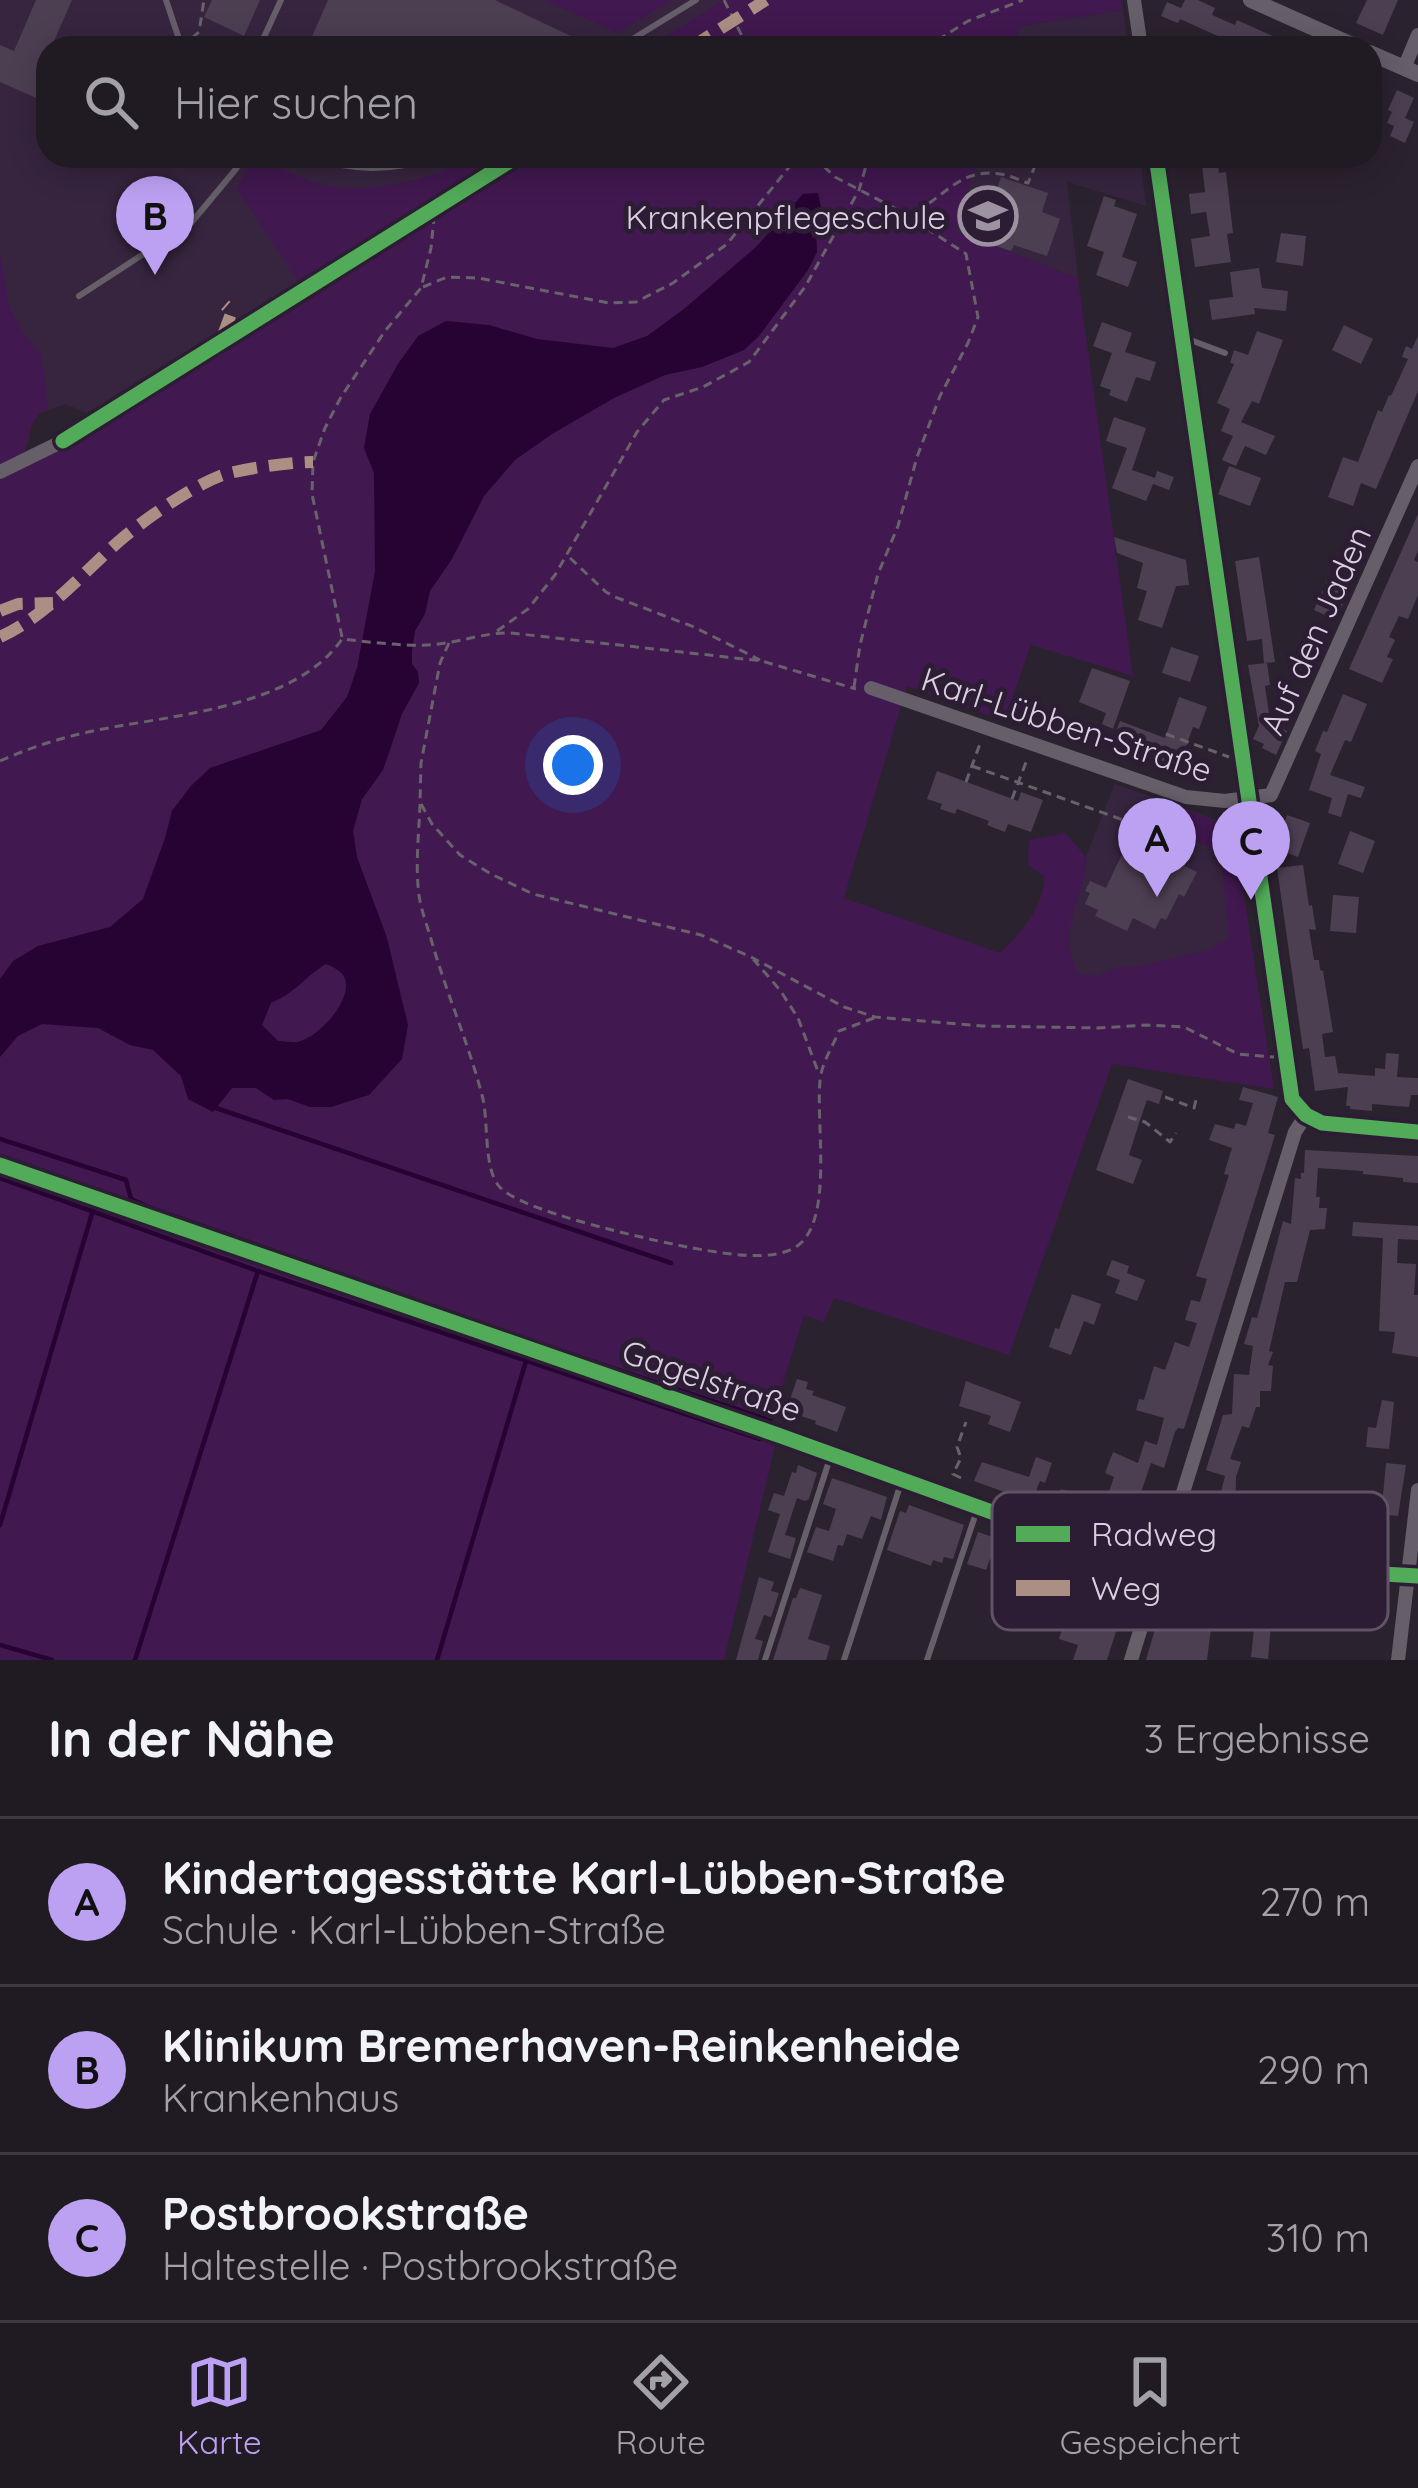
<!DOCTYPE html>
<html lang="de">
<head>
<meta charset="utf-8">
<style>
  body { margin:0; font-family:Quicksand,sans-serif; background:#2d2730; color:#f1f3f6 }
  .you { position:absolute; left:573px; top:765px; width:42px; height:42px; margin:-30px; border:9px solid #fff; border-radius:50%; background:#1a73e8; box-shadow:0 0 0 18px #1a73e833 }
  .badge { display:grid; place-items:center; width:78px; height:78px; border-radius:50%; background:#bca0f2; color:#111; font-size:39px; font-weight:700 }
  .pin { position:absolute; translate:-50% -99px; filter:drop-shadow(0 3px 6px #0008) }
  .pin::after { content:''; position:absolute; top:63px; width:42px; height:36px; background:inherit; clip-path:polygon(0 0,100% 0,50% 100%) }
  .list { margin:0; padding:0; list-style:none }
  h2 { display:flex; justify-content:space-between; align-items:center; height:156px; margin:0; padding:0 48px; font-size:51px }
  h2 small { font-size:39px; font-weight:400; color:#a2a1a6 }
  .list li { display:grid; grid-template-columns:78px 1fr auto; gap:36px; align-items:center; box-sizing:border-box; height:168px; padding:0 48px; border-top:3px solid #3d3841 }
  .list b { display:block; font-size:45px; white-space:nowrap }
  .list p { margin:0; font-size:39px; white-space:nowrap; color:#a2a1a6 }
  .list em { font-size:39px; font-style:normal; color:#a2a1a6 }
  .icon { flex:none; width:66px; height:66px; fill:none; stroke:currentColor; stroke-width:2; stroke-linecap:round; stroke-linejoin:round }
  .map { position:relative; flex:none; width:1418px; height:1660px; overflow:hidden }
  .search { position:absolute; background:#201a23; box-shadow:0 6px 30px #0003; left:36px; right:36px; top:36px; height:132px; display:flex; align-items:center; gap:30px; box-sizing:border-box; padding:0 42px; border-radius:36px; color:#a2a1a6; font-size:45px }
  .sheet { height:660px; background:#201a23 }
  nav { display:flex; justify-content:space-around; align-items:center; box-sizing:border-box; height:168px; border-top:3px solid #3d3841; background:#201a23; font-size:33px; color:#a2a1a6 }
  nav a { display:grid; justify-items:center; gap:6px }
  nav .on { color:#bca0f2 }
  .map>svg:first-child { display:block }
  .built { fill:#37253f }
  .green { fill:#411850 }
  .water { fill:#260332; fill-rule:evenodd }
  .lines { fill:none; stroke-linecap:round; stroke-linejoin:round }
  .stream { stroke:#260332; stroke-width:4.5 }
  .building { fill:#4d3f52 }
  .path { stroke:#68626b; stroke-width:3; stroke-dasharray:9 6; stroke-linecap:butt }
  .service { stroke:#665f6a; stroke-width:6 }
  .minor { stroke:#665f6a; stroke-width:14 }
  .tertiary { stroke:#665f6a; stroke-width:16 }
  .quiet { stroke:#ac8f84; stroke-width:12; stroke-dasharray:24 12; stroke-linecap:butt }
  .cycleway-casing { stroke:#2d1d34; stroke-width:22 }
  .cycleway { stroke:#51ab58; stroke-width:15 }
  .labels { text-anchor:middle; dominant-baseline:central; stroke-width:10; stroke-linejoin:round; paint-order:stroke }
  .poi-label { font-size:33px; fill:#dacfde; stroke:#2d1d34; text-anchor:end }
  .street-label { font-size:33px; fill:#dacfde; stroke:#2d1d34 }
  .key { fill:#2d1d34; stroke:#615267; stroke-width:3 }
  .key-label { font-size:33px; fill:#dacfde }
</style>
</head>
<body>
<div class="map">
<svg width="1418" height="1660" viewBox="0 0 1418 1660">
  <rect width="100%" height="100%" fill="#2b222f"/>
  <path class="built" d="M0,0h750l-77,48h-625v108h453l-412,258 -23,-10 -29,10 -7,14 -2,17 -28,-51z
    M1123,10l5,38h-115l7,-22z
    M978,156h162l6,50 -79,-24 11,96 -124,-47z
    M1115,784l119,42 21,144 -147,21 -66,-24z"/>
  <path class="green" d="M544,0h128l-54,33z
    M724,0h397l2,10 -103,16 -7,22h-366z
    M253,156c23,10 47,23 72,29 40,11 114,-7 149,-29h504l-23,75 123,47 55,398 -102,-31 -27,76 -97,-35 -63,212 156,55c21,-20 45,-47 44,-77l-16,-11 1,-25 37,-7 21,26c-3,28 -19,58 -18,87 1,9 6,20 9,28l21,2 14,-8 26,-2 66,-15 24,-12 -8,-86 -30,-14 -29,-4 6,-31 65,22 41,263 -162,-25 -103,291 -175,-57 -10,24 -20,-7 -32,105 -772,-262v-678l66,-33 244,-147 -73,-111z
    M0,255l9,50 13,26 19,23 7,54c-21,11 -19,33 -26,54l-22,9z
    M0,1171l776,271 -52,218h-724z"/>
  <path class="water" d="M818,193l4,19 -6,17 1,23 -9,18 -49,66 -15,14 -42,17 -37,8 -51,23 -62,36 -37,26 -31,36 -32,63 -22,32 -5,23 -10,17 -3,20v13l6,8 1,11 -17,31 -19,56 -21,29 -9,32 4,26 30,81 21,87 -6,34 -33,36 -38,12h-21l-22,-8 -14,1 -18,-12h-24l-19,24 -25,-13 -7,-23 -28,-26 -23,-5 -32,-17 -56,-4 -24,12 -18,21v-78l13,-18 25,-15 72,-19 33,-28 22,-61 7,-27 18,-24 20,-19 111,-38 26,-33 10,-29 18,-97 -1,-98 -10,-25 6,-34 28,-50 20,-28 28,-15 43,4 48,14 76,9 34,-12 37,-27 72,-62 47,-53zM326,964c9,4 19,8 20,19 2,22 -28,54 -48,59 -6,1 -13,-1 -20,-1l-16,-16 9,-22c27,-12 32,-25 55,-39z"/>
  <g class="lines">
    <path class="stream" d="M216,1108l455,155
      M0,1139l126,41 5,19 17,8 392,137 230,76
      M0,1178l258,93 502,168
      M0,1525l93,-315
      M0,1645l52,15
      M135,1660l123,-389
      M437,1660l89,-299"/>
  </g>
  <path class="building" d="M36,0h36l-21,48h-3v55l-48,-21v-37l14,6z
    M212,0h48l-16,36 -40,-19z
    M328,0h167l101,48h-289z
    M1185,0h13l17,8 -3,7 23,10 2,-5 62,28h-55l-27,-10 1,-2 -38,-17 -2,4 -17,-7 6,-14 14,6z
    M1367,0h31l-15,35 -27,-12z
    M1397,90l17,8 -9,20 9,4 -9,21 -15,-7 4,-10 -7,-3 5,-11 -4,-2z
    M1201,156h16l2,17 7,-1 7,61 -6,1 4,28 -36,5 -4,-28 19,-3 -4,-24 -15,2 -2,-20 16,-2z
    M1001,177l47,16 -6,19 18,7 -13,37 -33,-11 -3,6 -18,-6 2,-7 -32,-11 11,-30 18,6z
    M1104,196l12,4 -2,6 23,8 -15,43 15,5 -9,25 -32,-12 8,-23 -17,-6z
    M1281,233l25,3 -3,30 -27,-4z
    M1259,268l3,20 26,3 -2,20 -32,-3 1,6 -43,6 -3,-20 24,-3 -3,-25z
    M1102,322l30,11 -7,19 31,10 -6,19 -14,-4 -9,25 -18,-7 2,-5 -11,-4 12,-33 -19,-7z
    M1344,325l29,14 -12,25 -29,-14z
    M1257,331l26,9 -24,64 -7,-3 -11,21 34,14 -9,19 -21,-9 -9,20 -14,-6 11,-24 -12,-5 9,-22 -13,-6 17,-39 -4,-1 4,-13 14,5z
    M1418,336v55l-42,98 -15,-6 -8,23 -25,-9 15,-40 15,5 20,-52 4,2 7,-17 2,1 17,-37 -6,-2 4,-11 6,3z
    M1114,417l32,11 -14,42 23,8 2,-7 17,6 -5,13 -16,-6 -7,17 -34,-13 15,-40 -21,-7z
    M1229,466l32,12 -11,28 -32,-12z
    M1418,514v37l-4,9 4,2v33l-10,24 -9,-3 -10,21 6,3 -8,17 6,2 -11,24 -33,-14z
    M1114,537l72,23 3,25 -13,1 -14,42 -24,-8 9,-29 -10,-3 6,-25 -26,-10z
    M1259,557l16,105 -11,1 -2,-24 -15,2 -12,-80z
    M1327,580l22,10 -13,30 -22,-10z
    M1171,647l28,9 -9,26 -28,-9z
    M1267,663l3,22 -5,1 4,28 8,4 -2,7 12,6 -11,24 -14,-7 2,-4 -11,-5 6,-13 -11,-61z
    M1092,668l38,13 -17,48 -11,-5 4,-11 -27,-11z
    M1343,694l24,10 -16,38 -6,-2 -15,35 35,12 -4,11 -13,-4 -7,23 -13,-4 4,-15 -23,-8 12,-36 -6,-3 8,-20 4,1z
    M1179,697l28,10 -8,22 -6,-2 -15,42 -67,-25 9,-23 45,17z
    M937,771l81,30 3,-9 22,8 -12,32 -23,-8 -3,8 -18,-7 2,-4 -32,-12 -2,5 -15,-5 2,-5 -15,-5z
    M1287,815l23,8 -12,34 -24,-9z
    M1350,831l25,10 -12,32 -25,-9z
    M1122,854l26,13 4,-10 14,7 3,-6 28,14 -13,25 -5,-3 -13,26 -5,-2 -6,11 -22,-11 -6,13 -32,-15 3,-6 -13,-6 5,-11 -5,-2 5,-10 16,7z
    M1303,865l6,41 3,-1 4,25 -7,-1 5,31h5l1,10 3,1 10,61 -11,2 3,23 10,-1 3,17 37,3v-8l10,1 1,-16 13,1 -2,23 21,1v17h-7l-2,12 -37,-3v7l-22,-2v-3h-4l2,-19 -33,4 -6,-43 -6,1 -26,-181z
    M1333,895l26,2 -3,36 -26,-2z
    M1128,1079l35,12 -4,13 -12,-4 -8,23 -10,32 13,5 -9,24 -37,-14z
    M1243,1087l35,10 -10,36 7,2 -91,294 -6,-1 -3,4 -11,36 -13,-5 -25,73 -72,-29 7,-18 34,11 2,-4 9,4 8,-23 -9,-4 8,-21 25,11 7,-22 12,4 7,-27 -28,-8 3,-11 5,1 10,-34 11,4 10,-28 14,5 8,-24 -12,-3 6,-20 9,2 7,-23 -11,-3 33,-101 -5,-1 8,-26 -23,-8 6,-16 19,5 2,-6 10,3 7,-23 -14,-3z
    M1305,1150l113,6v27l-15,-1v-4l-40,-4v-3l-45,-3 -2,29h4l-1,11h8l-2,21 -15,1 -13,52h-12l-16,69 4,1 -5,13 5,1 -2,25h-11v16h-4l-7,21 -7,-2 -12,33 11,3 -5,15 -1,33 36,3 -1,10 27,1 -1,28 -23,-1v-11l-61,-4 -1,13 -19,-1 2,-37 18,2 1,-18 7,1 5,-20 -19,-6 17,-55 9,-1 2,-40 15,1 4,-29 -9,-2 8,-27 5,1 26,-97 8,3 4,-46 6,1v-6h3z
    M1353,1222l65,4v14l-20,-1 -1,24 19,1 -2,31h4v62l-26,-4 3,-21 -16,-1 4,-93 -31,-2z
    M1112,1260l17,6 -2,7 18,7 -8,21 -22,-8 5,-13 -14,-5z
    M1072,1294l29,10 -7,21 -10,-4 -13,34 -22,-8 6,-19 4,1z
    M797,1379l11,3 -2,7 8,2 -2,4 34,12 -9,25 -22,-8 1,-3 -30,-10z
    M966,1381l55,21 -11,30 -22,-8 3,-8 -32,-10z
    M1382,1400l12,2 -5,47 -23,-2 2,-20 8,1z
    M1036,1457l16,6 -7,20 -5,-2 -7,17 -3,-1 -1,4 -55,-20 8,-19 47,15z
    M1386,1463l20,2 -8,51 -10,-1 -3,31 -5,-1 -1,13 -58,-5 3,-30 27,2 3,-33 29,3z
    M798,1465l19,8 -8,26 -4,2 -8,-3 -12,37 11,3 -6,21 -22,-7 12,-38 -12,-4 6,-17 10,3 8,-24 4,1z
    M832,1478l55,19 -6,23 -10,-4 -9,23 -15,-5 -4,12 -5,-1 -5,16 -26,-9 9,-25 13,4 7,-22 -13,-5z
    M909,1505l55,20 -11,34 -9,-2 -2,6 -9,-3 -2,6 -44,-16 13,-39 6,2z
    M978,1532l15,5 1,-4 33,11 -8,25 -29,-10 -4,11 -19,-6z
    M759,1577l15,5 -3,9 8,2 -8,24 -7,-2 -9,24 8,2 -5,19h-22z
    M1168,1579l22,7 -12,38 33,3 -4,33h-61l10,-34 3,1 8,-23 -6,-2z
    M1302,1584l77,7 -1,16h-3l-1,7 -27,-2v-6l-24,-1v6l-23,-1v12l-17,-1v4l-12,-1 -3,35 -17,-2 3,-28 -38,-5 3,-19 47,5 1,-25 35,1z
    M800,1588l22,7 -14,44 22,7 -4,14h-53l20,-62h3z
    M1075,1607l44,15 -12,38h-34l5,-15 -19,-6 4,-13 5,2z"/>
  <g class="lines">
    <path class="path" d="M724,0l24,48
      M192,38l7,-6 5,-32
      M925,48l43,-27 55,-21
      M813,156l22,21 65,34 66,43 12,63 -10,26 -28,53 -23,61 -19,69 -20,48 -18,71 -6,42
      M1064,156l1,3
      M901,212c36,2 50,-46 99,-38 9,1 19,6 28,9l11,-27
      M423,287l24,-10 31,1 131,25 27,-1 37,-19 54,-39 71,-88
      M570,558l36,34 9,5 79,30 66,33
      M497,631l31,-22 27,-34 82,-143 27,-32 39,-13 46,-25 56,-75 54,-97 10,-34
      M342,637l-30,-143 1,-32 12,-34 16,-31 44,-66 36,-43 10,-40 4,-40
      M449,643l-9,20 -19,100 -1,39 12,22 28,31 31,19 42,20 168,41 50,22 93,50 31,10 107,9 116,2 49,-3 37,2 54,27 36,3
      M1166,734l63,23
      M0,761c29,-13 57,-22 88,-29 78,-17 205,-22 254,-93 28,3 58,7 85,6 29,-1 56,-13 84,-12l251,28 94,28
      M972,766l182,65
      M966,782l15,-41
      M1012,799l16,-42
      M420,804c-1,29 -5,61 -1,91 2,15 8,30 12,44 15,53 37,103 51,156 7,25 1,69 16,90 18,26 154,55 189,62 30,5 91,19 115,-5 30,-31 14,-119 18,-161 1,-17 13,-35 19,-50l35,-13
      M1143,856l23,-54
      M753,959l27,31 18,28 21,56
      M1165,1097l29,11 2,-8
      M1128,1117l17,5 25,20 6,-9
      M961,1478l-8,-4 8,-16 -4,-11 9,-25"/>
    <path class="service" d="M166,0l16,48
      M259,48l22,-48
      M618,48l78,-48
      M308,156c43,15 84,17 128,0
      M79,296l112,-73 45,-54 7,-13
      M1185,338l40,15
      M765,1660l65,-202
      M844,1660l57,-177
      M927,1660l50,-150"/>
    <path class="minor" d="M1134,0l7,48
      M1404,68l14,-33
      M1156,156l136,943 14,16 16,8 96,9
      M0,472l63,-31
      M871,688l315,109 39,4 46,-6 147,-329
      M0,1165l778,270 344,124 296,17
      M1131,1660l164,-528 11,-17
      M1398,1660l20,-170"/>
    <path class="tertiary" d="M1251,0l108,48
      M1370,53l48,21"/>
    <path class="quiet" d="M690,48l76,-48
      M222,338l10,-27 -7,-6
      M0,611l18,-7 35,-1
      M0,637c47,-22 79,-60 117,-94 25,-22 72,-55 103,-67 19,-7 71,-14 93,-14"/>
    <defs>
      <path id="cycleway" d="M1156,156l136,943 14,16 16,8 96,9
        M63,441l455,-285
        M0,1165l778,270 344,124 296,17"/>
    </defs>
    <use href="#cycleway" class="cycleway-casing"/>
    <use href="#cycleway" class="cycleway"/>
  </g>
  <defs>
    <symbol id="university-ring" viewBox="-11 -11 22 22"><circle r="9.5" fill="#2d1d34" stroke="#9d92a1" stroke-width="1.5"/><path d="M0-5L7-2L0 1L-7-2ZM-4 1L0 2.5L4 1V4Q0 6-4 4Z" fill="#9d92a1"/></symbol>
  </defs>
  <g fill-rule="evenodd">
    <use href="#university-ring" x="955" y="183" width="66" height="66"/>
  </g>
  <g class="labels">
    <g class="poi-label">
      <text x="946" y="216">Krankenpflegeschule</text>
    </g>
    <g class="street-label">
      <text transform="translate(1315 630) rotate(-66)">Auf den Jaden</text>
      <text transform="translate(1067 724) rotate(18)">Karl-Lübben-Straße</text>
      <text transform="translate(712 1380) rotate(19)">Gagelstraße</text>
    </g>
  </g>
  <rect x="992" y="1492" width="396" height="138" rx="18" class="key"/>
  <rect x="1016" y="1526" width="54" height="16" fill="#51ab58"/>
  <rect x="1016" y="1580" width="54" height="16" fill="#ac8f84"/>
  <g class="key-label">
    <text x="1091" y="1546">Radweg</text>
    <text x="1091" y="1600">Weg</text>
  </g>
</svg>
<div class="you"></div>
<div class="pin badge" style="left:1157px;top:897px">A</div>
<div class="pin badge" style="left:155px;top:275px">B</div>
<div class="pin badge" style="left:1251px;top:900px">C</div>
<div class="search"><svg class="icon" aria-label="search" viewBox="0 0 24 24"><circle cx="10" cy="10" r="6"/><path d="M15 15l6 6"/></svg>Hier suchen</div>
</div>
<section class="sheet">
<h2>In der Nähe<small>3 Ergebnisse</small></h2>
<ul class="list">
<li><span class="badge">A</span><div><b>Kindertagesstätte Karl-Lübben-Straße</b><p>Schule · Karl-Lübben-Straße</p></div><em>270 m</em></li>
<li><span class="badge">B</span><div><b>Klinikum Bremerhaven-Reinkenheide</b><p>Krankenhaus</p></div><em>290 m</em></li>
<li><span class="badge">C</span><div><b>Postbrookstraße</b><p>Haltestelle · Postbrookstraße</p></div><em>310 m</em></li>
</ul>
</section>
<nav>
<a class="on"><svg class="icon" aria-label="map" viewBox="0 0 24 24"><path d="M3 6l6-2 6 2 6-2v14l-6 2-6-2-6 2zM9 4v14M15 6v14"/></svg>Karte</a>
<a><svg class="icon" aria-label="directions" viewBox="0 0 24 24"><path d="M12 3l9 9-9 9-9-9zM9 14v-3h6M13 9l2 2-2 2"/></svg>Route</a>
<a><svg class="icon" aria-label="saved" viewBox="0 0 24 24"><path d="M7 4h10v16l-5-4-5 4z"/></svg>Gespeichert</a>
</nav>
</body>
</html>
